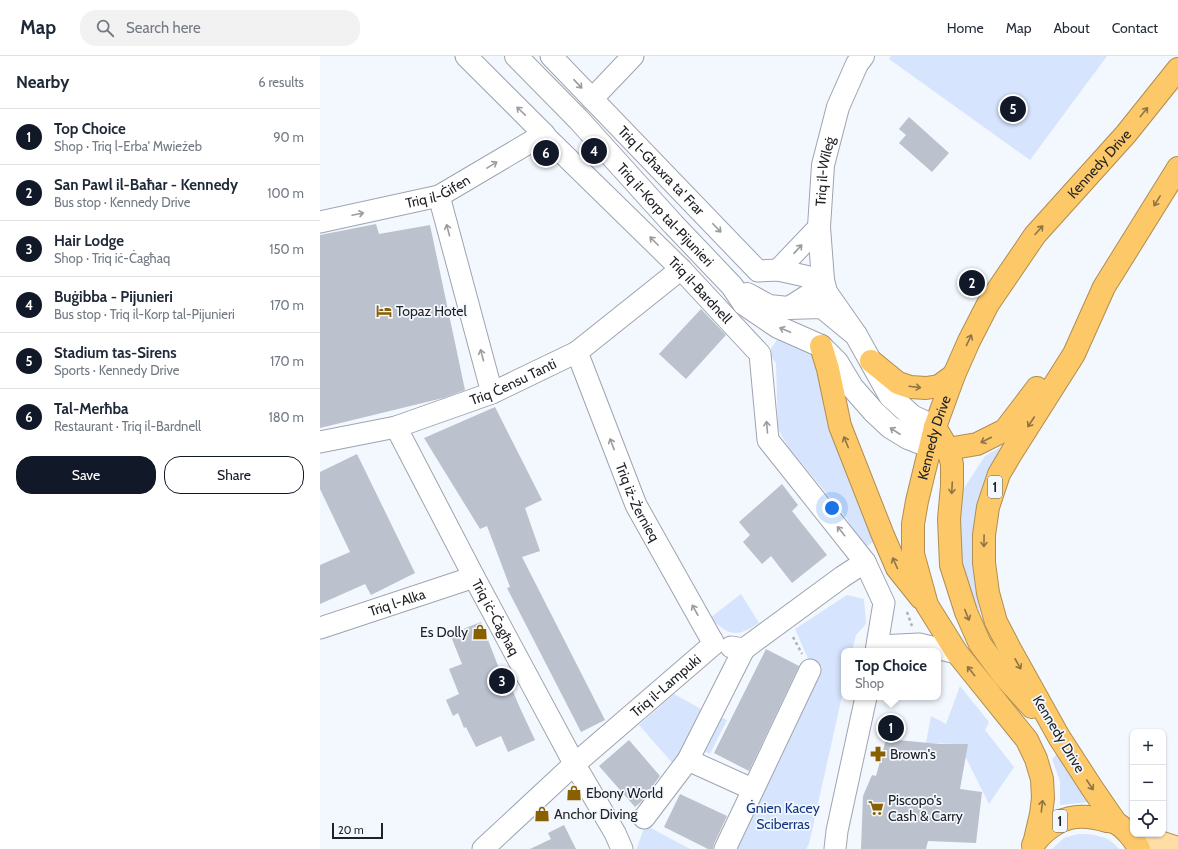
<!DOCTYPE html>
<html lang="en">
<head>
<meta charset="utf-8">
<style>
  body { margin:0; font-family:Cabin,sans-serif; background:#f2f2f3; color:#1f2937 }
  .controls { position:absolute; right:12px; bottom:12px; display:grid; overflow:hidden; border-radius:8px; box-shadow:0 1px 3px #0004 }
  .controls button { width:36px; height:36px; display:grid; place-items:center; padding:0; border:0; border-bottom:1px solid #e0e1e3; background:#fff; color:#1f2937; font:20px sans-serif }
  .scale { position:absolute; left:12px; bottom:10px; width:51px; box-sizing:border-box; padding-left:4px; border:2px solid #202226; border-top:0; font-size:11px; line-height:14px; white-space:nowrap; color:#202226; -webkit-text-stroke:3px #f3f7fe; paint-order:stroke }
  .you { position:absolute; left:512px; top:452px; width:14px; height:14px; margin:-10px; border:3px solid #fff; border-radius:50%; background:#1a73e8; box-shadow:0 0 0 6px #1a73e833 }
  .badge { display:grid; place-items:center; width:26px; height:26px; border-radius:50%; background:#111827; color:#fff; font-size:13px; font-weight:700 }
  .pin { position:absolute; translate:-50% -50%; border:2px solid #fff; box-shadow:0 1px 4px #0006 }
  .popup { position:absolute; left:521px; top:592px; width:100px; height:52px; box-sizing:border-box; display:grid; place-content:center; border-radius:8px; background:#fff; filter:drop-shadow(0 1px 3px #0005); font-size:13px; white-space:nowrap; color:#747a83 }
  .popup b { font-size:15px; color:#1f2937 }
  .popup::after { content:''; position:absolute; left:50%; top:100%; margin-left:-8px; border:8px solid transparent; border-top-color:#fff }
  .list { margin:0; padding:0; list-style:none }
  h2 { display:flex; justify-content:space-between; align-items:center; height:52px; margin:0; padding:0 16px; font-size:17px }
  h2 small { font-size:13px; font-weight:400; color:#747a83 }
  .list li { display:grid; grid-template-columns:26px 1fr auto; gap:12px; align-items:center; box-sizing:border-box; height:56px; padding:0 16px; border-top:1px solid #e0e1e3 }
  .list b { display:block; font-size:15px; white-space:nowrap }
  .list p { margin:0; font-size:13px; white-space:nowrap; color:#747a83 }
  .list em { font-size:13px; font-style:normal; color:#747a83 }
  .actions { display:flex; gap:8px; padding:12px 16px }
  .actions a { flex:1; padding:9px 0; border:1px solid #111827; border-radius:16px; text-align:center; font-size:14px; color:#111827 }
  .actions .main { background:#111827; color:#fff }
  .icon { flex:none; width:22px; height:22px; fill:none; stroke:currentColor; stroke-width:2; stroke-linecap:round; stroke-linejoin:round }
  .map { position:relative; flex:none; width:858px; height:793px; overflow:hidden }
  header { display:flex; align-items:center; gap:24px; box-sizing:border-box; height:56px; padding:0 20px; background:#fff; border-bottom:1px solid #e0e1e3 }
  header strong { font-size:19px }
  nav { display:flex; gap:22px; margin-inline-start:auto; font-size:14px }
  .search { width:280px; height:36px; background:#f2f2f3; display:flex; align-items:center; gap:10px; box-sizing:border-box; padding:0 14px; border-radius:16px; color:#747a83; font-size:15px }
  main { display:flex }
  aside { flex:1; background:#fff }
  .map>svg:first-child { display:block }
  .green { fill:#d6e4fd }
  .building { fill:#bbc1cd }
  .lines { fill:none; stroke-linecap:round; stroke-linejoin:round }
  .street-casing { stroke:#9ea4af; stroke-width:23 }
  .secondary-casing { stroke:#9ea4af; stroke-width:24 }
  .primary-casing { stroke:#b08e51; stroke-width:24 }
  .highway-casing { stroke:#b08e51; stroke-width:24 }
  .path { stroke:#afb2b8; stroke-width:2.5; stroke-dasharray:3 3; stroke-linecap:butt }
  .street { stroke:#fff; stroke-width:21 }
  .secondary { stroke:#fff; stroke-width:22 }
  .primary { stroke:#fedea4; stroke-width:22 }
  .highway { stroke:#fdc868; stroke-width:22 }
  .oneway { stroke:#9b9c9d }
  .oneway2 { stroke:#8e7547 }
  .labels { text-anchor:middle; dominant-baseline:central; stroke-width:3.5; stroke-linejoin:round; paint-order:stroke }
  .shield { fill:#f3f7fe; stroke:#5f6267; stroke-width:1 }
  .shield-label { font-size:13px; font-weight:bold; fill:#202226 }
  .street-label { font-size:14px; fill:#202226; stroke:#f3f7fe }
  .poi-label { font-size:14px; fill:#202226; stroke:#f3f7fe; text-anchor:start }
  .park-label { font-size:14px; fill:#123782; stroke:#f3f7fe }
</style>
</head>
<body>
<header>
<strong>Map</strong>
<div class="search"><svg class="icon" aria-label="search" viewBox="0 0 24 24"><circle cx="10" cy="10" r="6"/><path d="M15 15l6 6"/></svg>Search here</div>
<nav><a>Home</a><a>Map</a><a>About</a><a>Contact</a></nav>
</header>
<main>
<aside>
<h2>Nearby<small>6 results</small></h2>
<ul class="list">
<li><span class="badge">1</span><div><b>Top Choice</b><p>Shop · Triq l-Erba' Mwieżeb</p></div><em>90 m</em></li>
<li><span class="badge">2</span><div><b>San Pawl il-Baħar - Kennedy</b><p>Bus stop · Kennedy Drive</p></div><em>100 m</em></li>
<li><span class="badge">3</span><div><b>Hair Lodge</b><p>Shop · Triq iċ-Ċagħaq</p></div><em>150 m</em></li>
<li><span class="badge">4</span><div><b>Buġibba - Pijunieri</b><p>Bus stop · Triq il-Korp tal-Pijunieri</p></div><em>170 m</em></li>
<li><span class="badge">5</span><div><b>Stadium tas-Sirens</b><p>Sports · Kennedy Drive</p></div><em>170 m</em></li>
<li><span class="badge">6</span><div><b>Tal-Merħba</b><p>Restaurant · Triq il-Bardnell</p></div><em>180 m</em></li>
</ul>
<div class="actions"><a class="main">Save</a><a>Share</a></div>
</aside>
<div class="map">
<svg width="858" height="793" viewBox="0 0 858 793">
  <rect width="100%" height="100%" fill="#f3f7fe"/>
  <path class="green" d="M571,0h216l-77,104 -141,-101z
    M461,278l27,15 8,12 20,78 37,103 -9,6 -21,-35 -54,-65 -11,-19 -2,-66 -8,-10z
    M689,386l-25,46 -12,46 2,39 6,41 -10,-21 -9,-23 -4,-40 4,-37 24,-37z
    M421,538l18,29c-23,15 -29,13 -49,-5z
    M527,539l17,4 2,25 -10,11 -4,16h-8v36l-35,157 -3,5h-75l91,-182 -13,-6 -14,-32z
    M640,630l29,36 -4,8 29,37 -25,37 -30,-60 -33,-1 5,-27 15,8z
    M354,638l29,16 -28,56 -36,-41z
    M397,659l10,5 -17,34 -10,-5z
    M737,698l32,48 -29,3v-24l-8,-22z
    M325,769l45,24h-53v-1z
    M758,778c16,0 31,2 41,15h-67l12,-11z"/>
  <path class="building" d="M589,61l40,36 -17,19 -33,-29 7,-8 -7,-6z
    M56,168l3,10 51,-9 35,165 -22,8 -123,30v-193z
    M381,253l25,26 -40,44 -27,-25z
    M175,351l47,93 -17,8 15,43 -18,6 83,163 -24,12 -74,-144 3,-1 -23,-61 -7,3 -56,-91z
    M37,398l58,119 -44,22 -6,-11 -45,20v-39l30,-13 -30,-63v-17z
    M462,428l16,21 -6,6 35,44 -35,28 -21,-27 -9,8 -19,-22 7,-7 -11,-13z
    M161,566l21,54 4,-1 14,33 15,32 -27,12 -7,-16 -25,11 -10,-20 -2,1 -6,-15 -5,3 -7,-16 13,-6 -10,-25 13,-5 -12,-30z
    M446,593l33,17 -50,105 -35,-18z
    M566,683l54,5h28l-8,45 22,3 -6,51 -48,-2 -2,8h-65l2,-53 9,-21 4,1z
    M309,684l31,36 -19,26 -6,5 -36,-41z
    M360,738l47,22 -13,28 -1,5h-5l-44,-22z
    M244,769l12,24h-46l21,-10 -3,-6z"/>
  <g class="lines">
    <defs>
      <g id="street">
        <path id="s1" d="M146,0l78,78 3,4 134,131 79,85 8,86 97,122 19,41 -8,48"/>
        <path id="s2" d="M231,0l207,215 20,-1 45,10"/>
        <path d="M272,43l41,-43"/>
        <path d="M119,140l53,197"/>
        <path id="s3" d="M0,166l119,-26 105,-62"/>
        <path d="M458,214l41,-43"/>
        <path d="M468,252l36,-23"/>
        <path id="s4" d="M257,296l59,153 78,139"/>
        <path id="s5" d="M76,371l78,150 101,188 40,68 7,16"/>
        <path id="s6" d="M0,386l76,-15 96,-34 85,-41 104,-83"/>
        <path id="s7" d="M0,572l154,-51"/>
        <path d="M558,590l41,-2 38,9"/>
        <path d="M411,591l13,2 98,-72 23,-15"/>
        <path d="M368,704l64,29"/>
        <path d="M324,762l44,-58 56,-111"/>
        <path id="s8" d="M163,793l86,-80 145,-125"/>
        <path d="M405,793l85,-179"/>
        <path d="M515,793l2,-18 29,-134"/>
      </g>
      <g id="secondary">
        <path id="s9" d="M196,0l63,64 94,104 59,62 12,18 34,23 43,19 16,16 15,25 22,25 16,15 18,11 23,9"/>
        <path d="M427,238l22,12 19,2 34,-1 34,28 34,61 22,20 23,11"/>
        <path id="s10" d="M536,279l-30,-43 -3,-12 -4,-53 4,-62 15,-58 19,-43 6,-8"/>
      </g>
      <path id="primary" d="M815,778l43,14"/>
      <g id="highway">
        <path d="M501,290l7,23 12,57 42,107 15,35 24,30"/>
        <path d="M551,305l27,22 12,4 16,1 13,-2 15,-11"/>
        <path d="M615,371l13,22 4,15v22l-3,33 2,46 15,47 14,32 23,31 29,32"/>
        <path d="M614,391l14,2 29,-5 28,-14 32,-42"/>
        <path d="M796,767l-24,-35 -33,-51 -49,-88 -14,-27 -8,-29 -4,-30v-28l4,-28 11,-33 13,-22 62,-98 30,-67 74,-119"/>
        <path id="s11" d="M714,788l7,-30 2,-16 -1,-19 -6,-20 -9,-19 -70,-87 -30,-48 -14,-51v-30l4,-23 18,-74 19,-52 15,-34 19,-37 47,-69 91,-101 52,-65"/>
        <path d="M713,789c7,-10 15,-17 26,-23 15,-8 32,-6 48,-1 3,0 7,1 9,2 9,5 19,17 23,26"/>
      </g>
    </defs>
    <use href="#street" class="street-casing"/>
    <use href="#secondary" class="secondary-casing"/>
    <use href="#primary" class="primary-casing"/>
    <use href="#highway" class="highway-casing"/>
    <path class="path" d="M587,556l5,14
      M473,581l9,17"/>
    <use href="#street" class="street"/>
    <use href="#secondary" class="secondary"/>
    <use href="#primary" class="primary"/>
    <use href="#highway" class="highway"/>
  </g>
  <defs><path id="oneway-shaft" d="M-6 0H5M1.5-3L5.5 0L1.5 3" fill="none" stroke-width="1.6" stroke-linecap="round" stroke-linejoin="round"/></defs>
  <g class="oneway">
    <use href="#oneway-shaft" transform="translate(258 28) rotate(47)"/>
    <use href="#oneway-shaft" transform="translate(201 55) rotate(-136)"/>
    <use href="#oneway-shaft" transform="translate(172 109) rotate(-31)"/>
    <use href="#oneway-shaft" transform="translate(38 158) rotate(-12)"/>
    <use href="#oneway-shaft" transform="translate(397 172) rotate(46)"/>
    <use href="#oneway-shaft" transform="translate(128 174) rotate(-105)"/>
    <use href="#oneway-shaft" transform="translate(334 185) rotate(-135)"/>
    <use href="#oneway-shaft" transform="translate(478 193) rotate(-47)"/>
    <use href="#oneway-shaft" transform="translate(465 274) rotate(-157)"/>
    <use href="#oneway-shaft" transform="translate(162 299) rotate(-105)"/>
    <use href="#oneway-shaft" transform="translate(447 371) rotate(-95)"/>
    <use href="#oneway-shaft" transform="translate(575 375) rotate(-147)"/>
    <use href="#oneway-shaft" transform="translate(292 388) rotate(-111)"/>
    <use href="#oneway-shaft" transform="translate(521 475) rotate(-129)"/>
    <use href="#oneway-shaft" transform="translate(375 554) rotate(-119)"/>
  </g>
  <g class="oneway2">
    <use href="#oneway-shaft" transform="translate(824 56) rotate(-51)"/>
    <use href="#oneway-shaft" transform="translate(837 145) rotate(122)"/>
    <use href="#oneway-shaft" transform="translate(719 174) rotate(-48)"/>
    <use href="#oneway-shaft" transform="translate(649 284) rotate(-65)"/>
    <use href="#oneway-shaft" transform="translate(595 331) rotate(7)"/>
    <use href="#oneway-shaft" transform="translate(711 366) rotate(123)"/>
    <use href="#oneway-shaft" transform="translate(666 384) rotate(153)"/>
    <use href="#oneway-shaft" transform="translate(526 386) rotate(-112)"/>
    <use href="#oneway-shaft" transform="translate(632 432) rotate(93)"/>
    <use href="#oneway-shaft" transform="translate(664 485) rotate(91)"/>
    <use href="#oneway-shaft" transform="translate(575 507) rotate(-114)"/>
    <use href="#oneway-shaft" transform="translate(647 559) rotate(68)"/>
    <use href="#oneway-shaft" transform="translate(698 608) rotate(61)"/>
    <use href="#oneway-shaft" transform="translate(651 615) rotate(-129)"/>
    <use href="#oneway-shaft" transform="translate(770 729) rotate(57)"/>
    <use href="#oneway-shaft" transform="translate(722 750) rotate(-83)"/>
  </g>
  <defs>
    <symbol id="hotel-bare" viewBox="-9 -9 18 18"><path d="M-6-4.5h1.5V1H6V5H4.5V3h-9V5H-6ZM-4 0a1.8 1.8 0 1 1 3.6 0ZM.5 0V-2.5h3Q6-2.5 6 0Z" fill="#886000" stroke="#f3f7fe" stroke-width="2.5" paint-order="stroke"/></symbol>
    <symbol id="shop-bare" viewBox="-9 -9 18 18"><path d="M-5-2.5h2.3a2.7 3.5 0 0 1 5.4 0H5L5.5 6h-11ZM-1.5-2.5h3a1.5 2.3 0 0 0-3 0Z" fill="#886000" stroke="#f3f7fe" stroke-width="2.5" paint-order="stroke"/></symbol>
    <symbol id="pharmacy-bare" viewBox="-9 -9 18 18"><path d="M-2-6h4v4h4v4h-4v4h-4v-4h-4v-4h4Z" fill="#886000" stroke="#f3f7fe" stroke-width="2.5" paint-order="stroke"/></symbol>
    <symbol id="supermarket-bare" viewBox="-9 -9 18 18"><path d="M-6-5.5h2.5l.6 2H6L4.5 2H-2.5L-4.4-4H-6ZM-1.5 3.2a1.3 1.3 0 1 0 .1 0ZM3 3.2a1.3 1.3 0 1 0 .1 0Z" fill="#886000" stroke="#f3f7fe" stroke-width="2.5" paint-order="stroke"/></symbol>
  </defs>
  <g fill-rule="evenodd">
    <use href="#hotel-bare" x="53" y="244" width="22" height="22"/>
    <use href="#shop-bare" x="149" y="565" width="22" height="22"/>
    <use href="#pharmacy-bare" x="547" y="687" width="22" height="22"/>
    <use href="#shop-bare" x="243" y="726" width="22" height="22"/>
    <use href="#supermarket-bare" x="545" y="741" width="22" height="22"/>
    <use href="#shop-bare" x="211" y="747" width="22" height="22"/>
  </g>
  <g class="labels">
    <g class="shield">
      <rect x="668" y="420" width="14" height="22" rx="3"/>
      <rect x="733" y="754" width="14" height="22" rx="3"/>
    </g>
    <g class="shield-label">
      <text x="675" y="431">1</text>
      <text x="740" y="765">1</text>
    </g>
    <g class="street-label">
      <text stroke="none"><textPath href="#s11" startOffset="772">Kennedy Drive</textPath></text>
      <text stroke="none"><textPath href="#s2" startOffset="159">Triq l-Għaxra ta' Frar</textPath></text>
      <text stroke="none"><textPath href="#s10" startOffset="174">Triq il-Wileġ</textPath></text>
      <text stroke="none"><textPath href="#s3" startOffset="122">Triq il-Ġifen</textPath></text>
      <text stroke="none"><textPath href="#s9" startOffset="218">Triq il-Korp tal-Pijunieri</textPath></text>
      <text stroke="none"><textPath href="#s1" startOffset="331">Triq il-Bardnell</textPath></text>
      <text stroke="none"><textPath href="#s6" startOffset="203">Triq Ċensu Tanti</textPath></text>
      <text stroke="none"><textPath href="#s11" startOffset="448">Kennedy Drive</textPath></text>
      <text stroke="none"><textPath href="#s4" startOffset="162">Triq iż-Żernieq</textPath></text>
      <text stroke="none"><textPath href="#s7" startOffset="81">Triq l-Alka</textPath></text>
      <text stroke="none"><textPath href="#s5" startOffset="215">Triq iċ-Ċagħaq</textPath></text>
      <text stroke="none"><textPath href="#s8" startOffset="245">Triq il-Lampuki</textPath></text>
      <text transform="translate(739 678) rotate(59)">Kennedy Drive</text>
    </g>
    <g class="poi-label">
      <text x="76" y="255">Topaz Hotel</text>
      <text x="148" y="576" text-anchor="end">Es Dolly</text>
      <text x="570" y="698">Brown's</text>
      <text x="266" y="737">Ebony World</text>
      <text x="568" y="744">Piscopo's<tspan x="568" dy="16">Cash &amp; Carry</tspan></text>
      <text x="234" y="758">Anchor Diving</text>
    </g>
    <g class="park-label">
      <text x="463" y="752">Ġnien Kacey<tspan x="463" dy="16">Sciberras</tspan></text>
    </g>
  </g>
</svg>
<div class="controls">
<button>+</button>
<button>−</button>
<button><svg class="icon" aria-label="locate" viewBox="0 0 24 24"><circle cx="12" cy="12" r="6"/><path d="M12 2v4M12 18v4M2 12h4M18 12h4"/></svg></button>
</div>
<div class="scale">20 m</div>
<div class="you"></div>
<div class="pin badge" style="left:571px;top:672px">1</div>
<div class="popup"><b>Top Choice</b>Shop</div>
<div class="pin badge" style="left:652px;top:227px">2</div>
<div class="pin badge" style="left:182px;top:625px">3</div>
<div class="pin badge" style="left:274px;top:95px">4</div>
<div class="pin badge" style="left:693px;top:53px">5</div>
<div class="pin badge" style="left:226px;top:97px">6</div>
</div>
</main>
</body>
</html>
